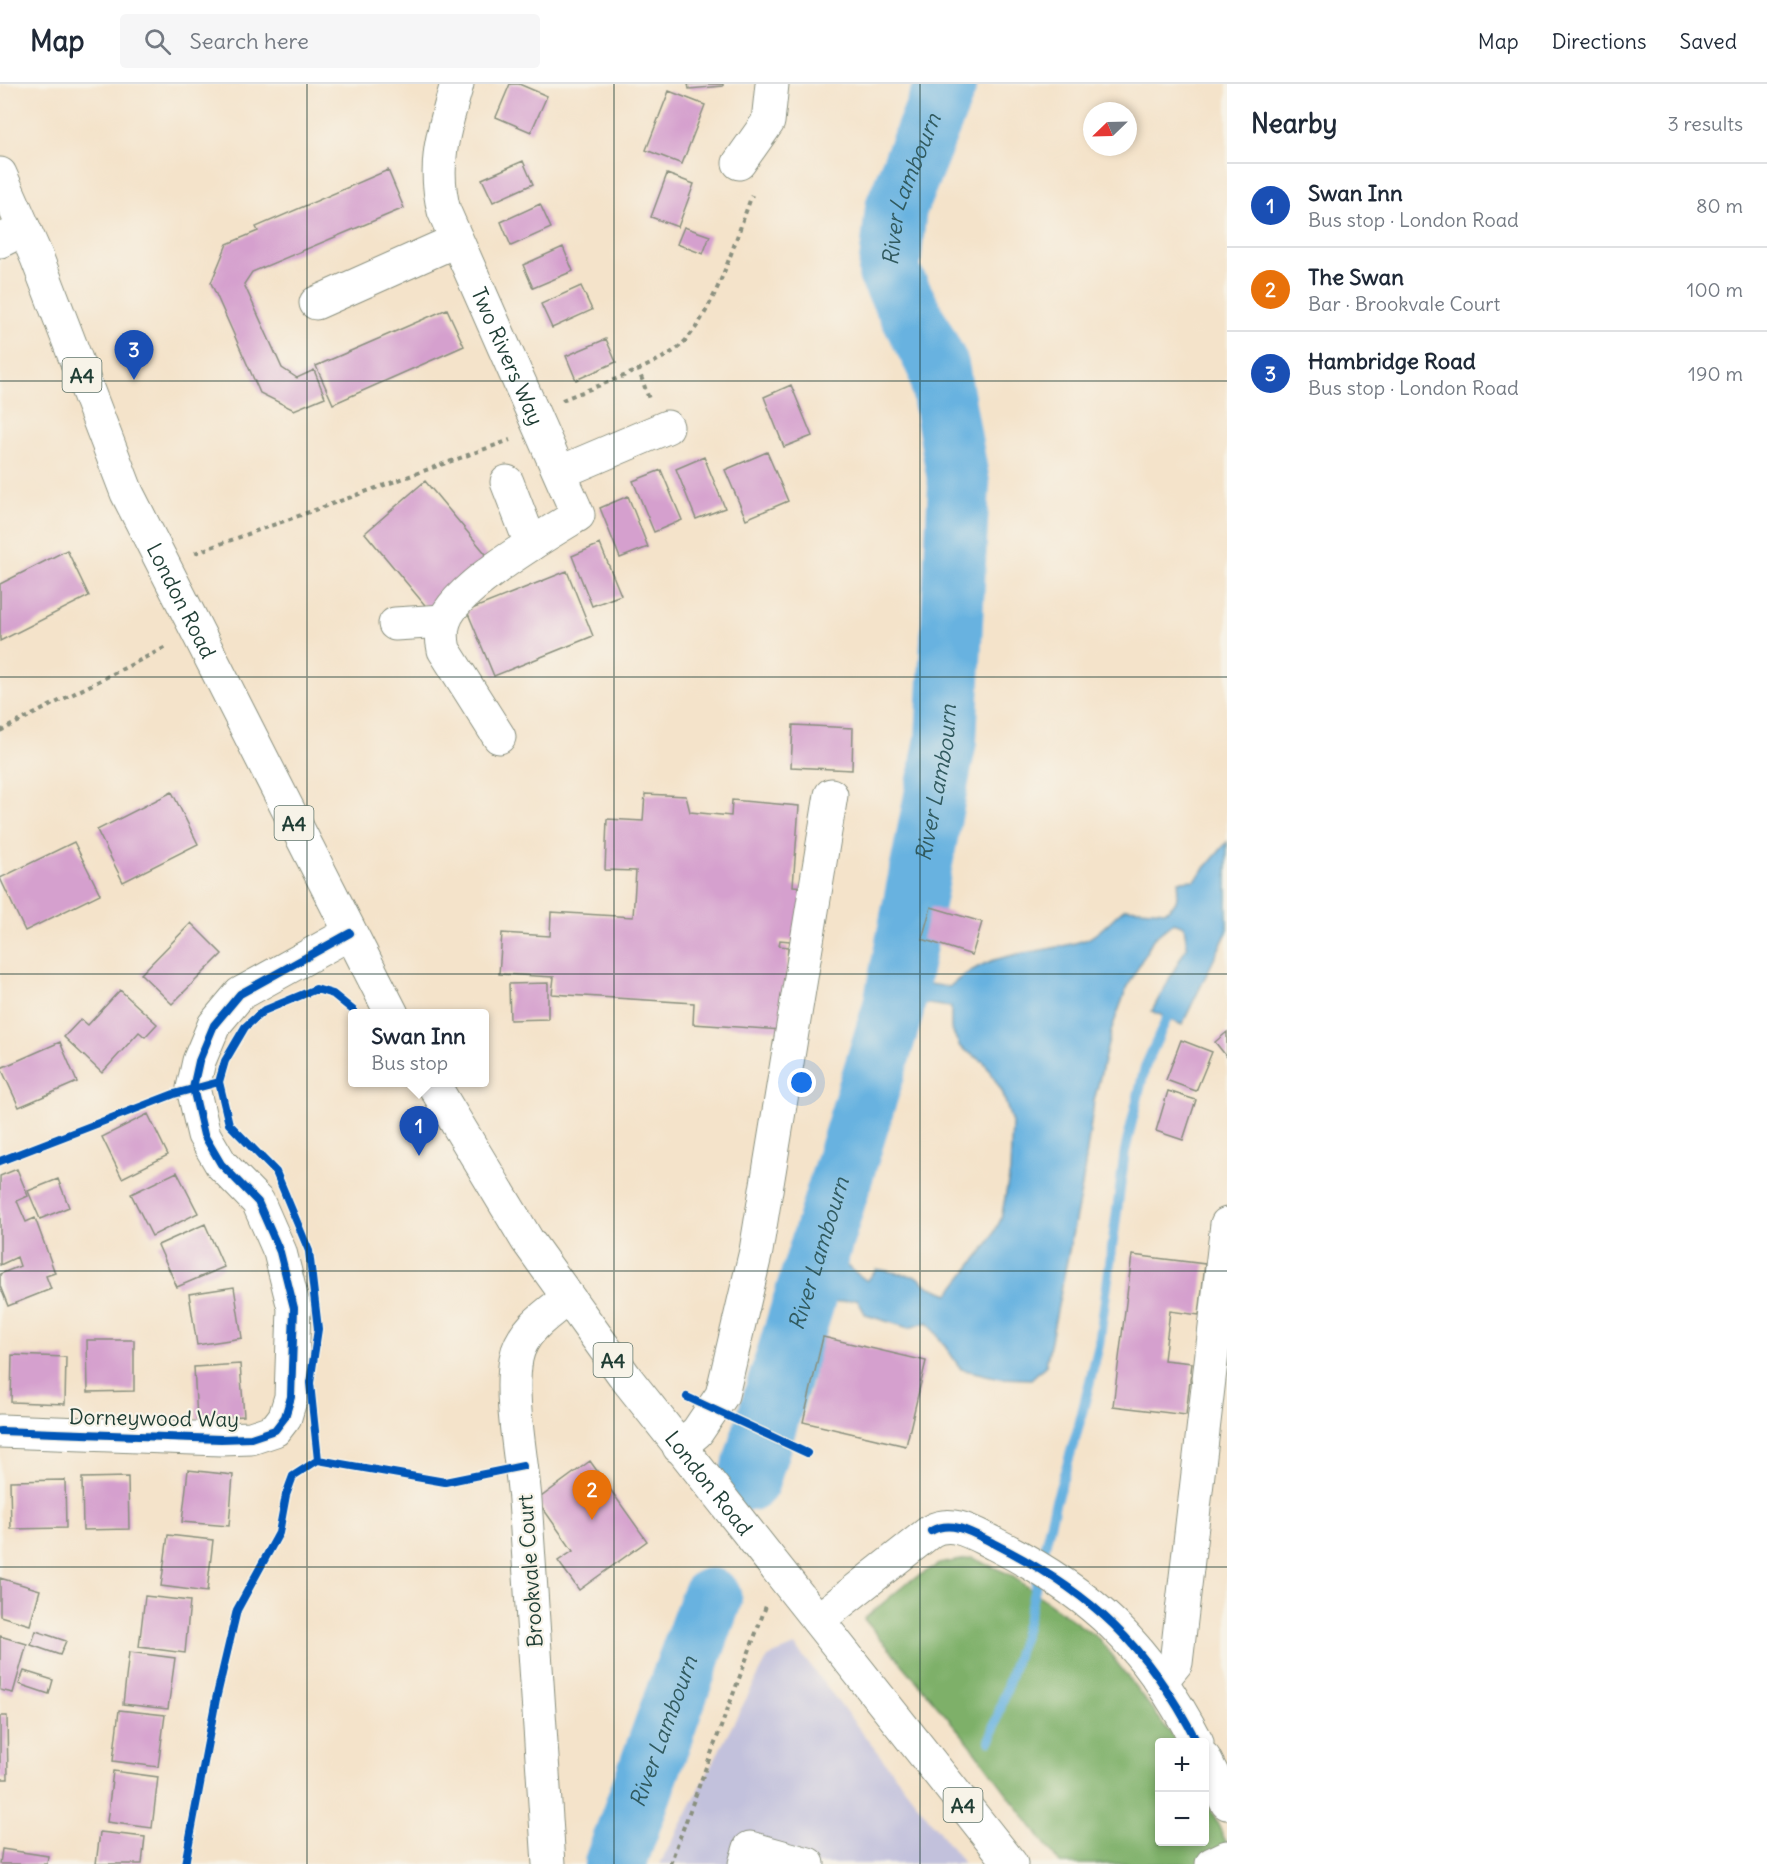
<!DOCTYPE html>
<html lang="en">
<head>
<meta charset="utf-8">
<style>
  body { margin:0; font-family:Delius,sans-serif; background:#f6f6f7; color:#1f2937 }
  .controls { position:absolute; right:18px; bottom:18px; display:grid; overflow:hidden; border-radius:6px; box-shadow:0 3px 9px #0003 }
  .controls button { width:54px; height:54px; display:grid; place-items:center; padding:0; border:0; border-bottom:2px solid #e0e1e3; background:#fff; color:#1f2937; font:30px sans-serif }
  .compass { position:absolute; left:1083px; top:18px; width:54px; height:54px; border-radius:50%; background:#fff; box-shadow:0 3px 9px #0003; rotate:247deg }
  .you { position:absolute; left:802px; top:999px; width:21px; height:21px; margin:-15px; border:4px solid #fff; border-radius:50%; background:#1a73e8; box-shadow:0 0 0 9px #1a73e833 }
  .badge { display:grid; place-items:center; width:39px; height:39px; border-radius:50%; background:#b5179e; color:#fff; font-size:20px; font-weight:700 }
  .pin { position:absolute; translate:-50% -50px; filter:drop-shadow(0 2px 3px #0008) }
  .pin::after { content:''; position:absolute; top:32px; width:21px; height:18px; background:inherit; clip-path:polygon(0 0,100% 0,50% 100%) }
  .popup { position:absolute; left:348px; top:925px; width:141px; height:78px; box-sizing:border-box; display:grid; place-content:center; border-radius:6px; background:#fff; filter:drop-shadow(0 2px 4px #0005); font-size:20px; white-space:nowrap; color:#747a83 }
  .popup b { font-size:22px; color:#1f2937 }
  .popup::after { content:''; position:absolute; left:50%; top:100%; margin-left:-12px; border:12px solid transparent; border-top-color:#fff }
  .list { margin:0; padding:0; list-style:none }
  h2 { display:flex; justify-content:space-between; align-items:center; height:78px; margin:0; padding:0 24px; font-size:26px }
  h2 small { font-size:20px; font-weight:400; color:#747a83 }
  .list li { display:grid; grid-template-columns:39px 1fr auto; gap:18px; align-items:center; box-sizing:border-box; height:84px; padding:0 24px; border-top:2px solid #e0e1e3 }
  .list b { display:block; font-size:22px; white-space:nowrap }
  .list p { margin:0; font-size:20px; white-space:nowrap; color:#747a83 }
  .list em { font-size:20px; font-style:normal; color:#747a83 }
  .icon { flex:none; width:33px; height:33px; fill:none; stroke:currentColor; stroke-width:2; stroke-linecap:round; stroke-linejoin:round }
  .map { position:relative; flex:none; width:1227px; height:1780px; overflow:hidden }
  header { display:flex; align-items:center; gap:36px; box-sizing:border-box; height:84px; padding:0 30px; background:#fff; border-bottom:2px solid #e0e1e3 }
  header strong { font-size:28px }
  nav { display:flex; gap:33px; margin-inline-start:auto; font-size:21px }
  .search { width:420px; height:54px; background:#f6f6f7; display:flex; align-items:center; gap:15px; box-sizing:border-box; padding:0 21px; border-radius:6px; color:#747a83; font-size:22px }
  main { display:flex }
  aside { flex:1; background:#fff }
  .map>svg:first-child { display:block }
  .industrial { fill:#c2c1dc }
  .forest { fill:#7eb069; stroke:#4e764e; stroke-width:1.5 }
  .water { fill:#68b2e0; stroke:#44788a; stroke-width:1.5 }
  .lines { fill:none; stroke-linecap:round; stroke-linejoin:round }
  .stream { stroke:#68b2e0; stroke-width:10 }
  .river { stroke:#68b2e0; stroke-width:62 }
  .building { fill:#d5a0ce }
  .minor-casing { stroke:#8a907f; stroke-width:35 }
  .major-casing { stroke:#8a907f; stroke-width:35 }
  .path { stroke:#8a907f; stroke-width:4; stroke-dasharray:4.5 4.5; stroke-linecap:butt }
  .minor { stroke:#fff; stroke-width:33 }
  .major { stroke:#fff; stroke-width:33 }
  .cycleway-casing { stroke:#f7f3e8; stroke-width:11 }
  .cycleway { stroke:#0057b8; stroke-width:8 }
  .grid { fill:none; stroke:#1f3d34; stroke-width:1.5; stroke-opacity:0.55 }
  .labels { text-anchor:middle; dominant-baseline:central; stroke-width:4.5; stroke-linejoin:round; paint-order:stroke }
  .shield { fill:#f7f3e8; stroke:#60746a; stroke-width:1.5 }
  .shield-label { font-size:20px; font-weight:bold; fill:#1f3d34 }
  .street-label { font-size:21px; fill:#1f3d34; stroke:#f7f3e8 }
  .water-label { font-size:22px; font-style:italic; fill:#315a5f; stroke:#f7f3e8 }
</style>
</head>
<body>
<header>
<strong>Map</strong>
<div class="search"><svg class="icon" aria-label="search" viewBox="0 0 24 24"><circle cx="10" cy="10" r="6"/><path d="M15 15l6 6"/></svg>Search here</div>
<nav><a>Map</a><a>Directions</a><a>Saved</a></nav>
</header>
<main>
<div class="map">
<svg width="1227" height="1780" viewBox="0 0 1227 1780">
  <rect width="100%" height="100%" fill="#f7f3e8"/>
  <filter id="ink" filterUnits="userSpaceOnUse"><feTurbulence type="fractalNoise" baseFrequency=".0167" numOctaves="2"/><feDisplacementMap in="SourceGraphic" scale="12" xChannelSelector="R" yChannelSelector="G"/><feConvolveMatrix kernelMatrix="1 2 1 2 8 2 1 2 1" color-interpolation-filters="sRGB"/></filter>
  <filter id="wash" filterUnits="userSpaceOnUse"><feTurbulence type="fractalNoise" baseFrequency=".008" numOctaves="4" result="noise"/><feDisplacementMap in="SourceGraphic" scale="24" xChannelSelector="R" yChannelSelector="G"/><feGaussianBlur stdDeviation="1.35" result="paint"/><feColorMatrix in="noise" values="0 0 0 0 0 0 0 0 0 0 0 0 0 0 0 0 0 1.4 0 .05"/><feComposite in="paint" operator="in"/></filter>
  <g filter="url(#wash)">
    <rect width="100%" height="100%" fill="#f4e3ca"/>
    <path class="industrial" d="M795,1562l169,218h-304l108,-207z"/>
    <path class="forest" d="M972,1474l37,16 90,65 78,103h-17v100h44l1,-45 22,47v20h-167l-90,-120 -106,-125 44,-37 31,-18z"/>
    <path class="water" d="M1227,758v90l-45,93 -30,-14 35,-65 -3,-20 -10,-4 -21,17 -27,51 -14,38 -18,73 -12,85 -36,179 -15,14 -32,-1 -38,-9 -33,-47 -19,6 -43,-13 -9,-16 -25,4 12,-39 23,17 10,-12 41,8 10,9 21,8 39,-50 13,-25 9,-47 2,-49 -10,-32 -18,-29 -24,-15 -9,-19v-21l-31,-4 9,-19 20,3c48,-42 83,-29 136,-47 14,-5 28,-23 40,-32l41,3 10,-9 3,-21 16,-1z"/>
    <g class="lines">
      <path class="stream" d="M990,1657l35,-111 30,-126 23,-75 21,-84 26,-194 20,-84 27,-60"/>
      <g class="river">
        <path id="s1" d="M749,1396l144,-470 53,-270 13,-256 -21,-118 -49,-94 7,-64 50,-124"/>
        <path id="s2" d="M615,1780l96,-265"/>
      </g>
    </g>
    <g id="blocks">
      <path class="building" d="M510,0h9l28,12 -16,36 -35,-15z
        M688,0h35v2l-34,3z
        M669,7l36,14 -23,59 -36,-14z
        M523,77l10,23 -40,18 -11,-23z
        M388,86l16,38 -152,64 -8,12 38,84 15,10 17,-8 11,27 -31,13 -34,-17 -49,-110 16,-39 31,-13 -2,-4z
        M667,90l27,10 -16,43 -27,-10z
        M540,120l11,24 -40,18 -10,-24z
        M684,143l26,9 -7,18 -26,-10z
        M563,163l10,24 -40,17 -10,-23z
        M581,202l11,24 -40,18 -11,-24z
        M447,225l17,37 -131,58 -17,-38z
        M606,255l10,23 -40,18 -10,-24z
        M791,301l21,51 -28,11 -20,-50z
        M767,368l21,49 -42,18 -21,-49z
        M704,373l21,51 -29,11 -20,-50z
        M661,386l21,50 -28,12 -21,-51z
        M425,397l65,78 -61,51 -64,-77z
        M628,412l20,51 -28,11 -20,-50z
        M600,460l21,51 -29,11 -20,-50z
        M67,466l22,46 -89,45v-57z
        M567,487l26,65 -99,40 -27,-65z
        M793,641l60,3 -1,42 -61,-3z
        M172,708l26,52 -75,38 -26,-52z
        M645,710l41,2 4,16 41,4 1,-16 67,6 -6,80 11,1 -4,55 -20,-2 -1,6 9,1 -5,83 -90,-6 1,-21 -142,-9 2,-17 -55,-3 3,-41 48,3 1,-24 82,5 3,-46 -31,-1 2,-51 36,2z
        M74,758l26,52 -75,37 -25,-53z
        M931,823l51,15 -10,33 -50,-16z
        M191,839l31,31 -50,50 -31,-30z
        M548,899v36l-38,1 -1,-36z
        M120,906l37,34 -12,13 -6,-5 -37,41 -38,-36 17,-18 7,6z
        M1227,948v25l-12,-15z
        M1181,956l31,12 -16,39 -30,-11z
        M60,958l17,40 -58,25 -18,-39z
        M1168,1007l28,9 -13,40 -27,-9z
        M148,1030l20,41 -46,23 -20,-41z
        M17,1085l11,27 -11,5 9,21 9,-4 20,55 -9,3 5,13 -43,17 -8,-20v-12l20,-8 -3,-9 -17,8v-89z
        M177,1088l21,41 -46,23 -21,-42z
        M58,1095l11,28 -29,12 -12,-28z
        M205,1140l19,43 -47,20 -19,-42z
        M1132,1171l73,9 -6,51 -29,-4 -6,49 28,3 -6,52 -73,-9z
        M234,1203l8,51 -45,7 -8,-51z
        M823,1253l103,24 -20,85 -103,-24z
        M87,1256h47v51l-46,1z
        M12,1271l54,2 -1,47 -54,-2z
        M240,1280l4,52 -47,3 -3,-52z
        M590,1377l57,80 -68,49 -21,-29 15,-10 -36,-51z
        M188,1386l45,5 -4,51 -47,-4z
        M128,1393l1,52 -46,1 -1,-52z
        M65,1396l1,48 -55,1 -1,-48z
        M168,1451l45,5 -6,52 -46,-6z
        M0,1494l40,12 -10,35 -30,-9z
        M145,1512l45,5 -5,52 -46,-6z
        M36,1547l30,10 -6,14 -29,-10z
        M0,1552l27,8 -14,49 -13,-3z
        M129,1568l46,6 -7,51 -45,-5z
        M24,1587l29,9 -4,14 -30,-10z
        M119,1626l46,5 -7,52 -45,-6z
        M0,1632h7l1,63h-8z
        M113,1687l45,6 -6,51 -45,-6z
        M100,1748l45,5 -3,27h-46z
        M2,1765l46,7 -1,8h-47z"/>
    </g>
  </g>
  <g filter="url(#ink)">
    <use href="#blocks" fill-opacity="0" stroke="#8a907f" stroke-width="1.5"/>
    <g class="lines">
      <defs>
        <g id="minor">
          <path id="s3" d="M457,0c-13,46 -25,80 -13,127l134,304c-31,19 -124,73 -134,107 -3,10 -2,19 0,28l55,87"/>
          <path d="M739,79l29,-41 4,-38"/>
          <path d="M0,157l24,-12"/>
          <path d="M316,219l139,-62"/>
          <path d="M561,388l106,-45"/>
          <path d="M507,398l24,62"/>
          <path d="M395,540l49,-3"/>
          <path d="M0,1347l221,8 30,-1 24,-8 10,-13 6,-20 3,-89 -14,-56 -22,-50 -37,-38 -17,-29 -11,-47 6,-27 15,-36 26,-31 110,-61"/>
          <path d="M679,1363l18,-15 25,-37 34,-144 75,-456"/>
          <path d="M818,1536l113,-89c22,-12 43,3 64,13 97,49 152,101 202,198"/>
          <path d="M1162,1596l14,-17 51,-439"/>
          <path d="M1204,1674l23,45"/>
          <path d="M549,1780c-8,-121 -16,-243 -24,-364 -3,-41 -16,-101 -9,-141 5,-28 31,-45 52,-61"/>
          <path d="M745,1780l5,-16 58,16"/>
          <path d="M1212,1780l15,-7"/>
        </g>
        <g id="major">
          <path id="s4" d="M0,90l37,84 90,235 265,521"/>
          <path id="s5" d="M432,998l95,158 99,138 385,486"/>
        </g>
      </defs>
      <use href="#minor" class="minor-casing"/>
      <use href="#major" class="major-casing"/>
      <path class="path" d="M638,284l11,31
        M562,316c36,-15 77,-27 110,-48 40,-26 63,-113 80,-157
        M195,469l315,-113
        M0,647l168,-85
        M670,1780l96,-258"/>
      <use href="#minor" class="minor"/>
      <use href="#major" class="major"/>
      <defs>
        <path id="cycleway" d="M0,1077l174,-67 45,-12
          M687,1313l120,56
          M0,1347l221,8 30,-1 24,-8 10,-13 6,-20 3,-89 -14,-56 -22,-50 -37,-38 -17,-29 -11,-47 6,-27 15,-36 26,-31 110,-61
          M318,1376l-8,-77 8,-54 -9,-78 -33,-79 -47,-48 -10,-42 6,-21 20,-34 18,-16 53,-22 17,5 21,17
          M931,1447c22,-12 43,3 64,13 97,49 152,101 202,198
          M185,1780l31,-165 21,-89 42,-77 7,-38 7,-19 25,-16 127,22 78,-16"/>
      </defs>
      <use href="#cycleway" class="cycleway-casing"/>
      <use href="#cycleway" class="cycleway"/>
    </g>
  </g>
  <path class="grid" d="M307,0v1780M614,0v1780M920,0v1780M0,297h1227M0,593h1227M0,890h1227M0,1187h1227M0,1483h1227"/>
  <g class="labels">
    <g class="shield">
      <rect x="62.5" y="274" width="39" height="34" rx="4.5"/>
      <rect x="274.5" y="722" width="39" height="34" rx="4.5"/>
      <rect x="593.5" y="1259" width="39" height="34" rx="4.5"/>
      <rect x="943.5" y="1704" width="39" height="34" rx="4.5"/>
    </g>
    <g class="shield-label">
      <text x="82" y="291">A4</text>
      <text x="294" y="739">A4</text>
      <text x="613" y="1276">A4</text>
      <text x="963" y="1721">A4</text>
    </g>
    <g class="street-label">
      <text stroke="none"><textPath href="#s3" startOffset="288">Two Rivers Way</textPath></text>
      <text stroke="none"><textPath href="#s4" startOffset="464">London Road</textPath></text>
      <text transform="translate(154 1334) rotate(1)">Dorneywood Way</text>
      <text stroke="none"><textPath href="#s5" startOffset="488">London Road</textPath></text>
      <text transform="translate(530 1487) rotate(-94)">Brookvale Court</text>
    </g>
    <g class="water-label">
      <text stroke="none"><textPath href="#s1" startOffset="1335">River Lambourn</textPath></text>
      <text stroke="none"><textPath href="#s1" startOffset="723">River Lambourn</textPath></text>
      <text stroke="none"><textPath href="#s1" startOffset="237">River Lambourn</textPath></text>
      <text stroke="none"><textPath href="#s2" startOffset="141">River Lambourn</textPath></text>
    </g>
  </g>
</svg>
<div class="controls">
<button>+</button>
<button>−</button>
</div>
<svg class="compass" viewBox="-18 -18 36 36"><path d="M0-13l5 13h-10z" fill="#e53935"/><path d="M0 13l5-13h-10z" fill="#747a83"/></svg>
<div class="you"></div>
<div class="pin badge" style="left:419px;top:1072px;background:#1a4fb4">1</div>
<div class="popup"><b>Swan Inn</b>Bus stop</div>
<div class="pin badge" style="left:592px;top:1436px;background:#e8710a">2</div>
<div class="pin badge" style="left:134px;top:296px;background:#1a4fb4">3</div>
</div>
<aside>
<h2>Nearby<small>3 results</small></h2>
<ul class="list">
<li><span class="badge" style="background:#1a4fb4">1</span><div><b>Swan Inn</b><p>Bus stop · London Road</p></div><em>80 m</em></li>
<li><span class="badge" style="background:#e8710a">2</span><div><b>The Swan</b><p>Bar · Brookvale Court</p></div><em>100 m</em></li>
<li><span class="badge" style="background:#1a4fb4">3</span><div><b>Hambridge Road</b><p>Bus stop · London Road</p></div><em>190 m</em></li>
</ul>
</aside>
</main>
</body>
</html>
